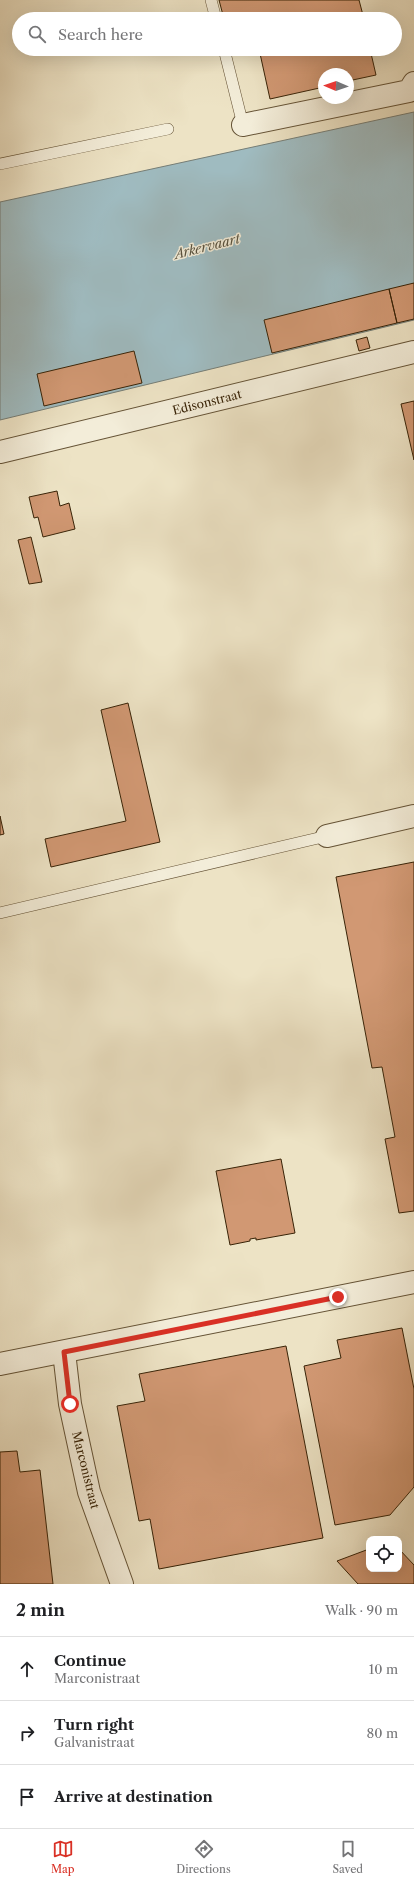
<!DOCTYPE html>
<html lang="en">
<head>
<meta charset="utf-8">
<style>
  body { margin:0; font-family:"Libre Caslon Text",serif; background:#f2f2f2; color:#202124 }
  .controls { position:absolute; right:12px; bottom:12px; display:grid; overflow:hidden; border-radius:8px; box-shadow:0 4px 16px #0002 }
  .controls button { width:36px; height:36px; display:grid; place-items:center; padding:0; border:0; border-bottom:1px solid #e0e0e0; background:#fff; color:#202124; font:20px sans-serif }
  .compass { position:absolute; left:318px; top:68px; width:36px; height:36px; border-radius:50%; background:#fff; box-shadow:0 4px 16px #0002; rotate:272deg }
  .stop { position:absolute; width:12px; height:12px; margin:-9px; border:3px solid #d93025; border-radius:50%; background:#fff }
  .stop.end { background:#d93025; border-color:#fff; box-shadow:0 1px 4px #0008 }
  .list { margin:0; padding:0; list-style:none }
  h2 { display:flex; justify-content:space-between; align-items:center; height:52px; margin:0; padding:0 16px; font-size:17px }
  h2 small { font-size:13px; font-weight:400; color:#757577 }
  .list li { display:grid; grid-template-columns:26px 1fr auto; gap:12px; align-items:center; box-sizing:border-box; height:64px; padding:0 16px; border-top:1px solid #e0e0e0 }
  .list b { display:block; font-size:15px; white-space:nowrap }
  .list p { margin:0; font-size:13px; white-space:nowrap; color:#757577 }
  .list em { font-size:13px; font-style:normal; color:#757577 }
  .icon { flex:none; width:22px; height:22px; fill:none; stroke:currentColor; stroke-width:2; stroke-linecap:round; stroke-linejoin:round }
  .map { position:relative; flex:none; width:414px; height:1584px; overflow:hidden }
  .search { position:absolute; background:#fff; box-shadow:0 4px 16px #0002; left:12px; right:12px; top:12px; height:44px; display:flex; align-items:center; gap:10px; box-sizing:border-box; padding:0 14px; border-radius:22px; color:#757577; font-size:15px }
  .sheet { height:244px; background:#fff }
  nav { display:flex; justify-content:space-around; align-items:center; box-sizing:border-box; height:56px; border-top:1px solid #e0e0e0; background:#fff; font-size:11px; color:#757577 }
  nav a { display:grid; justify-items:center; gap:2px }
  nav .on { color:#d93025 }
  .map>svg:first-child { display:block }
  .water { fill:#9fbbc0; stroke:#767e76 }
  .building { fill:#d19873; stroke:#382307 }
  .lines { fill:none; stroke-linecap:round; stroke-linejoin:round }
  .service-casing { stroke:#655336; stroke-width:12 }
  .minor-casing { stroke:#655336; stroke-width:24 }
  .service { stroke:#f3edd9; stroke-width:11 }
  .minor { stroke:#f3edd9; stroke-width:22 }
  .route { stroke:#d93025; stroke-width:5 }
  .labels { text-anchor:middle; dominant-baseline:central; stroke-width:3; stroke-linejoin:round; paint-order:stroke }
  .street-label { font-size:12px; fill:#382307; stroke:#f3edd9 }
  .water-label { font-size:13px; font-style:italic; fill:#57513e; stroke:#f3edd9 }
</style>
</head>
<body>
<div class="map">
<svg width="414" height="1584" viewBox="0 0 414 1584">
  <rect width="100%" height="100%" fill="#ede3c5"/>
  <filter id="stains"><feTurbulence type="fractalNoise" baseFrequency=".005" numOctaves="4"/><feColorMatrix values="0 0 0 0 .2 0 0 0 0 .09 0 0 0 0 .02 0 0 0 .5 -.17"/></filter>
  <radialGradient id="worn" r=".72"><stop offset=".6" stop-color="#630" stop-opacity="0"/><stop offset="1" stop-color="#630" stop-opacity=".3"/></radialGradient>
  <path class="water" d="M414,112v208l-414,100v-218z"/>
  <path class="building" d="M219,0h140l5,19h-112l-1,-2 -10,2h-17z
    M259,49h111l6,26 -28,6v-7h-24v13l-54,12z
    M414,283v36l-17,4 -8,-34z
    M389,289l8,34 -125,30 -8,-33z
    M367,337l3,11 -11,3 -3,-11z
    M134,351l8,32 -98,23 -7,-32z
    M414,401v59l-13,-56z
    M57,491l3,15 9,-3 6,26 -32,8 -5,-20 -4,1 -5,-21z
    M31,537l11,45 -13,2 -11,-44z
    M128,703l32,139 -109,25 -6,-28 81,-18 -25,-111z
    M0,816l4,18 -4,1z
    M414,862v349l-15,2 -14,-74 10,-2 -13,-70 -10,1 -36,-191z
    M281,1159l14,74 -39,7v-2l-6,1v2l-20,4 -14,-74z
    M402,1328l12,61v98l-24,28 -55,10 -31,-159 37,-8 -4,-18z
    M286,1346l37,192 -164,31 -9,-50 -11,2 -22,-115 28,-5 -6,-27z
    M17,1451l3,21 20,-2 13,114h-53v-132z
    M369,1549v20h30v-20l15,16v19h-56l-21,-23z"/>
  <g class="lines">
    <defs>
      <path id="service" d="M211,0l5,19
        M224,49l19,76
        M0,164l168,-35
        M0,913l327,-77"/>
      <path id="minor" d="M243,125l166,-34 5,-8
        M0,452l414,-100
        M327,836l87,-20
        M64,1352l6,52 19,88 33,92
        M0,1364l414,-82"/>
    </defs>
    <use href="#service" class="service-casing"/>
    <use href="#minor" class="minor-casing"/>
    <use href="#service" class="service"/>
    <use href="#minor" class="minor"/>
  </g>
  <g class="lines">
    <path class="route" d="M70,1404l-6,-52 274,-55"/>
  </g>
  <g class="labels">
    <g class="street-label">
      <text transform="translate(207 402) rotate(-14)">Edisonstraat</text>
      <text transform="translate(86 1470) rotate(76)">Marconistraat</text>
    </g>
    <g class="water-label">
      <text transform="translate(207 246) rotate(-14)">Arkervaart</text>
    </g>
  </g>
  <rect width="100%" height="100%" filter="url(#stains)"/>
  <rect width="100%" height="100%" fill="url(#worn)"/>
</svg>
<div class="controls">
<button><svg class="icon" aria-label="locate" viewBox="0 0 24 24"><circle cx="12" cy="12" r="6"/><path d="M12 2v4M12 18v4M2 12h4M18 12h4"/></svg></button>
</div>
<svg class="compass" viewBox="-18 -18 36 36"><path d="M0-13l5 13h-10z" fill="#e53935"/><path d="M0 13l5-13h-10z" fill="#757577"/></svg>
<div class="stop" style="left:70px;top:1404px"></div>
<div class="stop end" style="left:338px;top:1297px"></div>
<div class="search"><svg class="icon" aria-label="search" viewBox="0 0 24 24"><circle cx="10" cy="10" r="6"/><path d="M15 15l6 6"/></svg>Search here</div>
</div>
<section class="sheet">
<h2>2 min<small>Walk · 90 m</small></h2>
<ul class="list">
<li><svg class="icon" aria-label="ahead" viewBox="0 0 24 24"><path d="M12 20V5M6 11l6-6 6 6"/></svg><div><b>Continue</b><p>Marconistraat</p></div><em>10 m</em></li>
<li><svg class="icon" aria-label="right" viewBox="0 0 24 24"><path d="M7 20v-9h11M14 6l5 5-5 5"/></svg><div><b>Turn right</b><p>Galvanistraat</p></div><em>80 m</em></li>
<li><svg class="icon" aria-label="arrive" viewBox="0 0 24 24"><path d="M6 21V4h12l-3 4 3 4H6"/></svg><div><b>Arrive at destination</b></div></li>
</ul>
</section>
<nav>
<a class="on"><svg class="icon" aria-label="map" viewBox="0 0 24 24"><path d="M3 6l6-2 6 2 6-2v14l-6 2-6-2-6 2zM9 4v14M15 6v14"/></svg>Map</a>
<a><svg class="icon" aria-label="directions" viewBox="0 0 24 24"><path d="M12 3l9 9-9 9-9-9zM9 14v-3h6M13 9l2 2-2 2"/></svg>Directions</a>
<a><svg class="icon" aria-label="saved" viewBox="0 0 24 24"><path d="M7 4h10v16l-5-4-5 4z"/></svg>Saved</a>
</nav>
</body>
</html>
